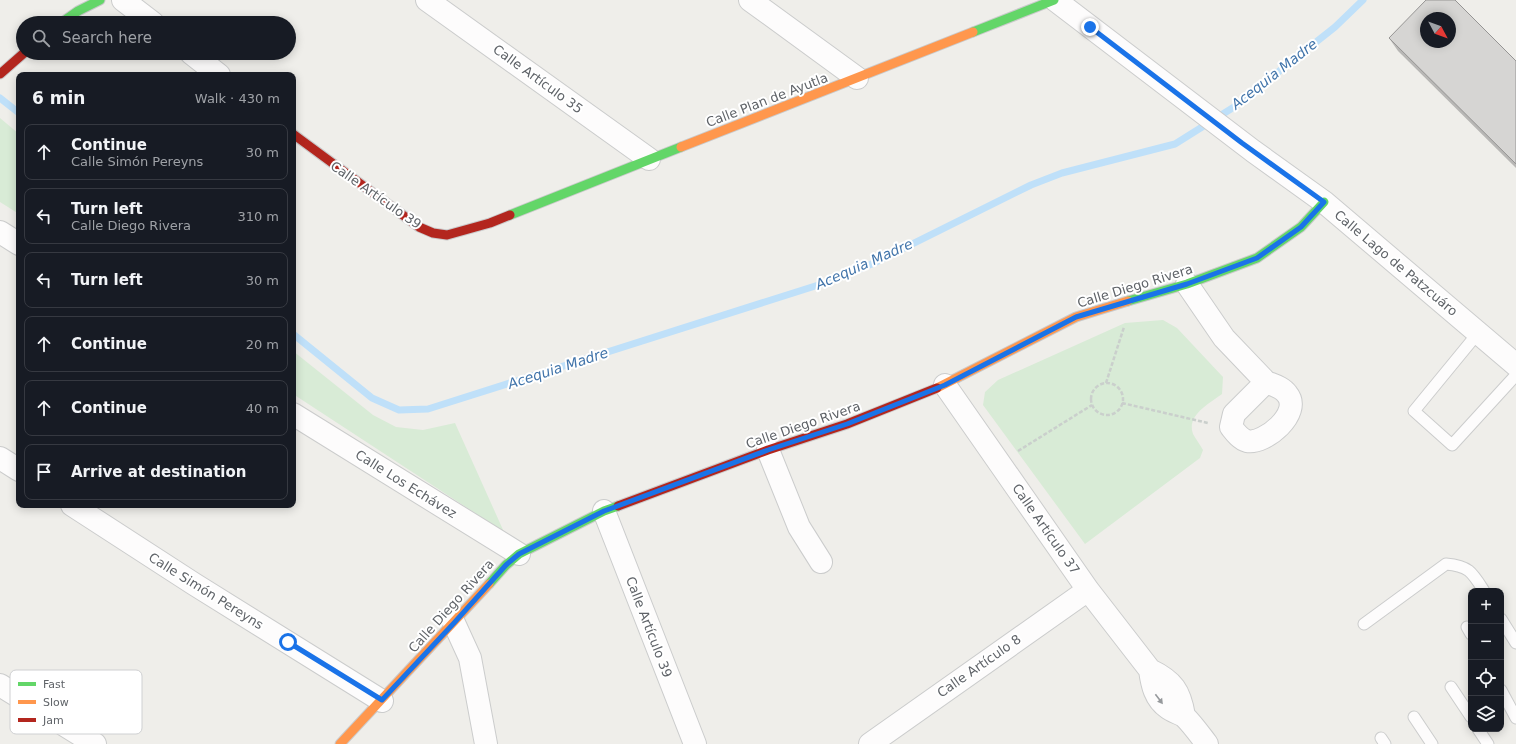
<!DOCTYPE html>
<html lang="en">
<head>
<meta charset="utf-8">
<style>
  body { margin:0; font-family:"DejaVu Sans",sans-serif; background:#242831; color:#f1f3f6 }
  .controls { position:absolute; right:12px; bottom:12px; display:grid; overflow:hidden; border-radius:8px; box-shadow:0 2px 10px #0003 }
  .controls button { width:36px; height:36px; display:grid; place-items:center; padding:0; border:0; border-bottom:1px solid #363941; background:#171b24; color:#f1f3f6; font:20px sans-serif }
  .compass { position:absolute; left:1420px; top:12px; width:36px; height:36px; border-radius:50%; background:#171b24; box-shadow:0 2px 10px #0003; rotate:131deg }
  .stop { position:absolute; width:12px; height:12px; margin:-9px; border:3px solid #1a73e8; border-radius:50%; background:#fff }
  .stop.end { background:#1a73e8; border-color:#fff; box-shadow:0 1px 4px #0008 }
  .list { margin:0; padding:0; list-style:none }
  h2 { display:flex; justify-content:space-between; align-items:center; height:52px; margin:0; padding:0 16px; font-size:17px }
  h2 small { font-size:13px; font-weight:400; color:#9ea1a6 }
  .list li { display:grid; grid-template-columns:26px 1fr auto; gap:12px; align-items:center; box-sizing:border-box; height:56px; margin:0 8px 8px; padding:0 8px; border:1px solid #363941; border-radius:8px }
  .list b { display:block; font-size:15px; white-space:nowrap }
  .list p { margin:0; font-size:13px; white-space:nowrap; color:#9ea1a6 }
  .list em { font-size:13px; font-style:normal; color:#9ea1a6 }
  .icon { flex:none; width:22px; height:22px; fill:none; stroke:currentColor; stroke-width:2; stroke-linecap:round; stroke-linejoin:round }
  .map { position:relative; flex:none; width:1516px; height:744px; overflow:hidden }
  .search { position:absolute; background:#171b24; box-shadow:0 2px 10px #0003; left:16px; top:16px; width:280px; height:44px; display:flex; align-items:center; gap:10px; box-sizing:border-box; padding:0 14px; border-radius:22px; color:#9ea1a6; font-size:15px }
  .panel { position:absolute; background:#171b24; box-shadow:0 2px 10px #0003; left:16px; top:72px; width:280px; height:436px; border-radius:8px }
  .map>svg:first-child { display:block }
  .green { fill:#d8ebd6 }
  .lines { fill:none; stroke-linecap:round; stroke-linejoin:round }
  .stream { stroke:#bfe0f9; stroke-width:7 }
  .lane-casing { stroke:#cbcccc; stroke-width:13 }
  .street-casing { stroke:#cbcccc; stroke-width:24 }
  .fast-casing { stroke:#cacacb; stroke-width:11 }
  .slow-casing { stroke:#cacacb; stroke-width:11 }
  .jam-casing { stroke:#cacacb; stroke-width:11 }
  .path { stroke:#cacfcc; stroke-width:2.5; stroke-dasharray:4 2; stroke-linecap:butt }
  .lane { stroke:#fdfcfc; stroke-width:11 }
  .street { stroke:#fdfcfc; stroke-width:22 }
  .fast { stroke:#63d668; stroke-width:9 }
  .slow { stroke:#ff974d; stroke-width:9 }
  .jam { stroke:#b3261e; stroke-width:9 }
  .wall { fill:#b8b7b5 }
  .building { fill:#d6d5d3; stroke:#969594; fill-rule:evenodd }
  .oneway { fill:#96999c }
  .route { stroke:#1a73e8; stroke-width:5 }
  .labels { text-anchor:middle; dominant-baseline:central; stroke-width:4; stroke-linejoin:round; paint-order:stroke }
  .street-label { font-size:13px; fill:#5f6368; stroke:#fff }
  .water-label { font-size:14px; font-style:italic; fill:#4174aa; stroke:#fff }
  .key { fill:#fff; stroke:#cfd0d2; stroke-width:1 }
  .key-label { font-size:11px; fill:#5f6368 }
</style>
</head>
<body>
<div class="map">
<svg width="1516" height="744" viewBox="0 0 1516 744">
  <rect width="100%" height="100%" fill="#efeeea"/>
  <path class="green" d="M0,118l19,16v80l-19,-12z
    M1163,320l14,8 46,49 -1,17c-12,9 -36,21 -29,40 3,5 7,11 10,16l-3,8 -115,86 -102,-139 2,-13 13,-12 127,-57z
    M293,351l80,64 23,12 27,3 32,-7 49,109 -211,-138z"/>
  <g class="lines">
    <path class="stream" d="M0,98l19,15
      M293,334l79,64 27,12 29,-1 403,-128 43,-18 157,-78 31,-12 113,-29 59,-37 101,-80 28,-27"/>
    <defs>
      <path id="lane" d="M1478,333l-64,78 38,34 64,-70
        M1501,619l15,24
        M1364,624l82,-60c23,2 26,8 38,27
        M1467,627l4,7
        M1451,687l20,30
        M1501,690l15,28
        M1414,717l18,27
        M1478,729l10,15
        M1381,738l4,6"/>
      <path id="street" d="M123,0l30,23
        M427,0l222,159
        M750,0l107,78
        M1055,0l198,151 71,51 192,163
        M191,53l28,22
        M0,232l19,12
        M1187,284l37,54 42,44
        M1266,382c7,3 16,5 21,12 16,19 -23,51 -40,47 -7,-2 -12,-9 -16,-14l3,-13z
        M945,385l143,205 62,80c23,11 30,21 34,46
        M293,414l226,140
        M768,450l31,77 22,35
        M0,458l19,12
        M72,505l122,79 188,117
        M604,511l91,233
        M454,623l16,35 16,86
        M1150,670c2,15 5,29 18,38 5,4 12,5 17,9 8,8 15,18 22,27
        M0,685l95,59
        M870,744l218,-154"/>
      <path id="fast" d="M61,23l17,-12 22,-11
        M973,32l81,-32
        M510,215l171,-68
        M1128,301l59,-17 70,-26 44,-31 23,-25
        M489,584l17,-19 13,-11 85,-43 14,-5"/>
      <path id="slow" d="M681,147l292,-115
        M937,388l139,-71 52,-16
        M340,744l149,-160"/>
      <path id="jam" d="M0,74l24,-21
        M293,134l126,93 14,6 14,2 43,-12 20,-8
        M618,506l150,-56 79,-26 90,-36"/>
    </defs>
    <use href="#lane" class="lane-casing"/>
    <use href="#street" class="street-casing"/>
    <use href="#fast" class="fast-casing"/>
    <use href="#slow" class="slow-casing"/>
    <use href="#jam" class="jam-casing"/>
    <path class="path" d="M1106,383l18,-56
      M1091 399a16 16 0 1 1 32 0a16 16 0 1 1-32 0Z
      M1122,403l86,20
      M1018,451l74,-46"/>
    <use href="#lane" class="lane"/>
    <use href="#street" class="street"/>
    <use href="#fast" class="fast"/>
    <use href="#slow" class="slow"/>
    <use href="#jam" class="jam"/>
  </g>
  <path class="wall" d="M1389,38l127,23v107l-118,-117z"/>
  <path class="building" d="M1426,0h29l61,61v103l-127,-126zM1426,18h24v24h-24z"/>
  <defs><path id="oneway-solid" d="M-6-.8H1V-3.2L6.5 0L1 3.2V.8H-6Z"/></defs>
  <use class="oneway" href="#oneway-solid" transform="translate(1159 699) rotate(53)"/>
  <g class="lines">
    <path class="route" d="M288,642l94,58 72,-77 52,-58 13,-11 85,-43 164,-61 79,-26 98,-39 131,-68 111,-33 70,-26 44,-31 23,-25 -82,-59 -152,-116"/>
  </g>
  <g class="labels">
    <g class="street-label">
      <text transform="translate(538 79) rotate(36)">Calle Artículo 35</text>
      <text transform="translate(767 100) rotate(-21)">Calle Plan de Ayutla</text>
      <text transform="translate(376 195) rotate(35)">Calle Artículo 39</text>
      <text transform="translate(1396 263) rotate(40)">Calle Lago de Patzcuáro</text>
      <text transform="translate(1135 286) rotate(-17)">Calle Diego Rivera</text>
      <text transform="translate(803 425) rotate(-19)">Calle Diego Rivera</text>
      <text transform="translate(406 484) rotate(32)">Calle Los Echávez</text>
      <text transform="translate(1046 529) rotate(55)">Calle Artículo 37</text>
      <text transform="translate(206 591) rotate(32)">Calle Simón Pereyns</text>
      <text transform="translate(451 606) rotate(-48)">Calle Diego Rivera</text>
      <text transform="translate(649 627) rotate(69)">Calle Artículo 39</text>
      <text transform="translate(979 666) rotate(-35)">Calle Artículo 8</text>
    </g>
    <g class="water-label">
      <text transform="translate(1274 74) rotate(-38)">Acequia Madre</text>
      <text transform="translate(864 264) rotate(-24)">Acequia Madre</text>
      <text transform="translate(558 368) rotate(-18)">Acequia Madre</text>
    </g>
  </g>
  <rect x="10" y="670" width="132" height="64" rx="6" class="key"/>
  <rect x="18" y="682" width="18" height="4" fill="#63d668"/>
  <rect x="18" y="700" width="18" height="4" fill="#ff974d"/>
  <rect x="18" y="718" width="18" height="4" fill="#b3261e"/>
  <g class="key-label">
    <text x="43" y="688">Fast</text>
    <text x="43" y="706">Slow</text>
    <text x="43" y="724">Jam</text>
  </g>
</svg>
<div class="controls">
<button>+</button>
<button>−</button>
<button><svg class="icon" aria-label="locate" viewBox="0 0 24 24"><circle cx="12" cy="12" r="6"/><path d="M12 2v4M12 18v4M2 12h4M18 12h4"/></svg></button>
<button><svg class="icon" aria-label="layers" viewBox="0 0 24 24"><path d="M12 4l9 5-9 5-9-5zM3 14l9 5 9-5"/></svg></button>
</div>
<svg class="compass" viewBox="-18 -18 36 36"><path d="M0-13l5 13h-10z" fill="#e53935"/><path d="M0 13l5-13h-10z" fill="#9ea1a6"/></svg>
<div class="stop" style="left:288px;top:642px"></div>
<div class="stop end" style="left:1090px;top:27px"></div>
<div class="search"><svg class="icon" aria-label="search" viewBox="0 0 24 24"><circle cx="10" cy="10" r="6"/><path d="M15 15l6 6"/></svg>Search here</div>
<section class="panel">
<h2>6 min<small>Walk · 430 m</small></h2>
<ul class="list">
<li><svg class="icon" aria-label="ahead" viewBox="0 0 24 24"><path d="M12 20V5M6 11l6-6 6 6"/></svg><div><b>Continue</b><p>Calle Simón Pereyns</p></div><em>30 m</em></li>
<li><svg class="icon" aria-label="left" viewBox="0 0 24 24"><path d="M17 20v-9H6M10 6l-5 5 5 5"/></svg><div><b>Turn left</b><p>Calle Diego Rivera</p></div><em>310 m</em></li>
<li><svg class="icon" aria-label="left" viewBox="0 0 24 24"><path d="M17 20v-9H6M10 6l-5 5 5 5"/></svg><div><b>Turn left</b></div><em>30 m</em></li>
<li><svg class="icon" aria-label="ahead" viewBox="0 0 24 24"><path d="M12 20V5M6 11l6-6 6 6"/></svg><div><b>Continue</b></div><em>20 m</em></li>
<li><svg class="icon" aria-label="ahead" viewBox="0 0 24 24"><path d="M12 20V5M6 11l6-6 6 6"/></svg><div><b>Continue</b></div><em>40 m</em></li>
<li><svg class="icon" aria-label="arrive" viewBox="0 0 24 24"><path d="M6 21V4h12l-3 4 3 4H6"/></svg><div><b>Arrive at destination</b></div></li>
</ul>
</section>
</div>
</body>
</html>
